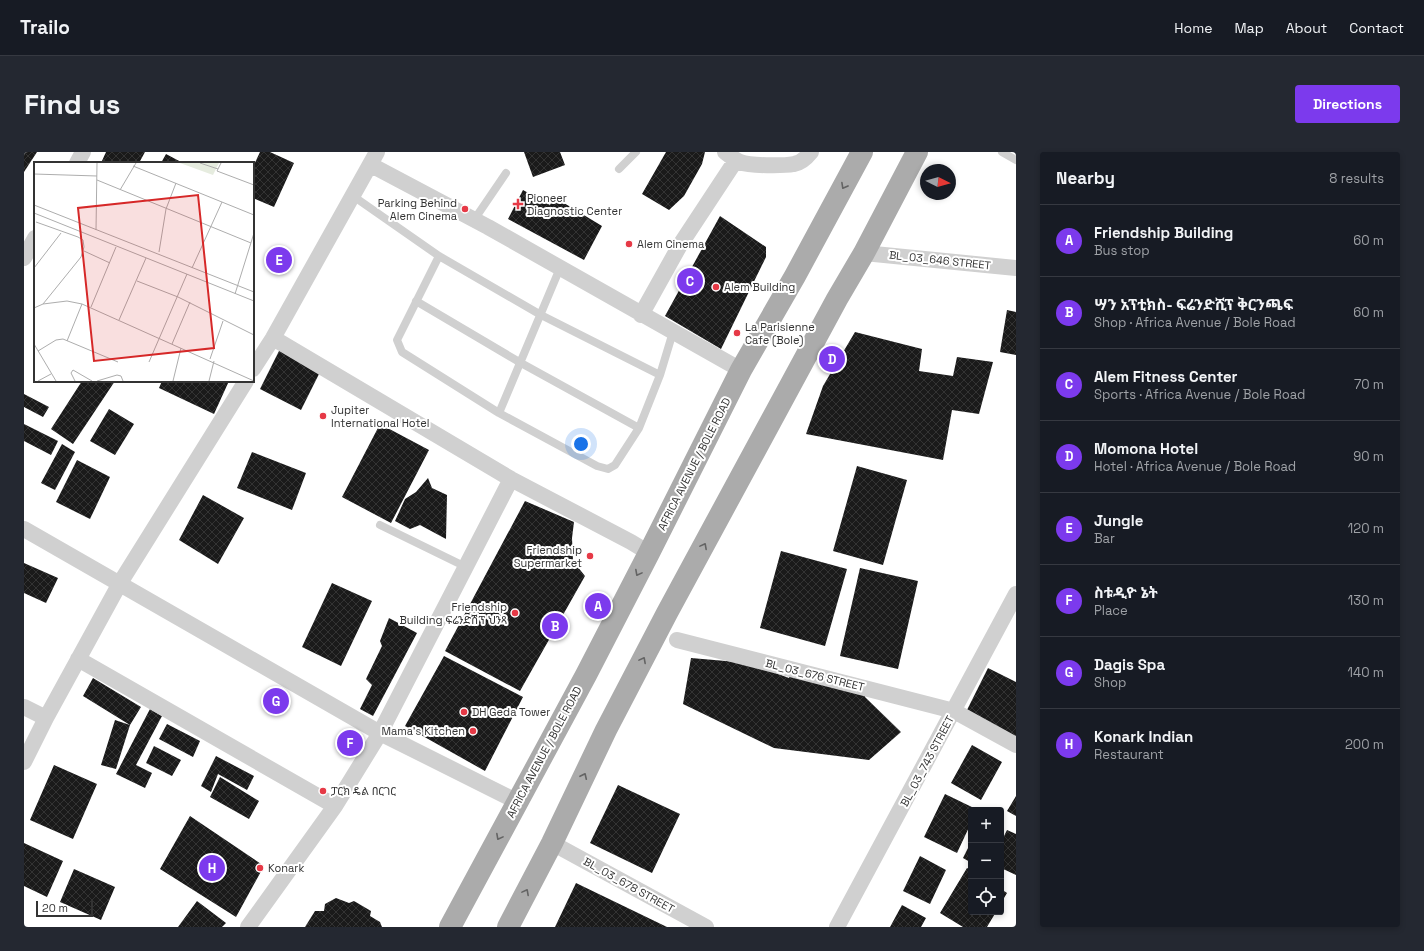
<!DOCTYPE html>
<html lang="en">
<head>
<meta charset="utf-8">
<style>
  body { margin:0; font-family:"Space Grotesk","Noto Sans Ethiopic",sans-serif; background:#242831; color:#f1f3f6 }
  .controls { position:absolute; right:12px; bottom:12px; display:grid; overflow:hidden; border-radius:4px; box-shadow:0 2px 6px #0003 }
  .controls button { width:36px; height:36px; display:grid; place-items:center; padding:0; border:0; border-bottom:1px solid #363941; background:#171b24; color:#f1f3f6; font:20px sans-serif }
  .compass { position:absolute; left:896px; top:12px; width:36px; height:36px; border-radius:50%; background:#171b24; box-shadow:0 2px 6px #0003; rotate:96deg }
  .scale { position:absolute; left:12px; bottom:10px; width:57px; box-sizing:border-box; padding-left:4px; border:2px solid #333; border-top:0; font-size:11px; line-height:14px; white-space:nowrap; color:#333; -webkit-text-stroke:3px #fff; paint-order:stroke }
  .you { position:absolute; left:557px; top:292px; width:14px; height:14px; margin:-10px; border:3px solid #fff; border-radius:50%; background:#1a73e8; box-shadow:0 0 0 6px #1a73e833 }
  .badge { display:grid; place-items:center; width:26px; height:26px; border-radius:50%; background:#7c3aed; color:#fff; font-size:13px; font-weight:700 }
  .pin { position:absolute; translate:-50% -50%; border:2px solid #fff; box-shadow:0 1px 4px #0006 }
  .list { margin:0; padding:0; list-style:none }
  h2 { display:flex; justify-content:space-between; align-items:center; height:52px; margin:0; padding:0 16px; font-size:17px }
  h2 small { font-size:13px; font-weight:400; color:#9ea1a6 }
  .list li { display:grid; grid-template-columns:26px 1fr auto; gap:12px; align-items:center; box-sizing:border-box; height:72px; padding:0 16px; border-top:1px solid #363941 }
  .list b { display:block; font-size:15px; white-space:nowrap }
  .list p { margin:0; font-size:13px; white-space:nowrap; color:#9ea1a6 }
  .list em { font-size:13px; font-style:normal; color:#9ea1a6 }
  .icon { flex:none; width:22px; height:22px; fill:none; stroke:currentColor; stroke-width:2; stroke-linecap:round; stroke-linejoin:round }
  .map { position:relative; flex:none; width:992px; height:775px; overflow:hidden; border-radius:4px }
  header { display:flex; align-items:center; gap:24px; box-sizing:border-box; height:56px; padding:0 20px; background:#171b24; border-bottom:1px solid #363941 }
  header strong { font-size:19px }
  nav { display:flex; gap:22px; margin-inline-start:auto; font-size:14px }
  .intro { display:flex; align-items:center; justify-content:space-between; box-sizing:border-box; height:96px; padding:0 24px }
  h1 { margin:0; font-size:28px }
  .button { padding:10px 18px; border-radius:4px; background:#7c3aed; color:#fff; font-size:14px; font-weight:700 }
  main { display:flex; gap:24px; padding:0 24px }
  aside { flex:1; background:#171b24; border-radius:4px; box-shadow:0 2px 6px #0003 }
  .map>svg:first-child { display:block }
  .building { fill:url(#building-cross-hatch) }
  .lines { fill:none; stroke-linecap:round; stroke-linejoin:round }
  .lane { stroke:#d0d0d0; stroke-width:8 }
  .street { stroke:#d0d0d0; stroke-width:16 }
  .primary { stroke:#ababab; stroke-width:22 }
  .oneway { stroke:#636363 }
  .poi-dot { fill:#e63946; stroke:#fff; stroke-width:1.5 }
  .labels { text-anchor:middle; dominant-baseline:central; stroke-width:4; stroke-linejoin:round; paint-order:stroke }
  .poi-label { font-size:11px; fill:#333; stroke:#fff; text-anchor:start }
  .street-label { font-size:11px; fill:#333; stroke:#fff }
  .inset-road { fill:none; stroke:#adadad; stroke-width:1 }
  .view { fill:#d62828; fill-opacity:0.15; stroke:#d62828; stroke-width:2 }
  .inset-edge { fill:none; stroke:#333; stroke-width:2 }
</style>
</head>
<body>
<header>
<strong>Trailo</strong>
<nav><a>Home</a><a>Map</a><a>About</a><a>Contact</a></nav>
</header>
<div class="intro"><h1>Find us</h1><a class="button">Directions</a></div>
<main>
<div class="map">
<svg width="992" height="775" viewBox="0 0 992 775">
  <defs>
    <pattern id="building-cross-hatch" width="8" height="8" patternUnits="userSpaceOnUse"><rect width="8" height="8" fill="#1a1a1a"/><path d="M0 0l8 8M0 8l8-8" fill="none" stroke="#333"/></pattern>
  </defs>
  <rect width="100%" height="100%" fill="#fff"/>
  <path class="building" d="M0,0h13l-13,20z
    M82,0h39l-6,11h-38z
    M236,0h10l24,11 -20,44 -21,-9v-31z
    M500,0h36l5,13 -32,12z
    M642,0h39l-3,12 -18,32 -15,14 -27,-16z
    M142,2l17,9h-22z
    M499,38l27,15 4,-8 48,29 -18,34 -76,-41z
    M696,64l46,31v10l-45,92 -56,-33z
    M983,158l9,2v43l-16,-3z
    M831,180l67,17 -3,22 34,5 4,-19 36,5 -14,52 -27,-4 -9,50 -137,-26 17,-48z
    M256,197l41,21 -20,40 -41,-21z
    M58,229h33l-42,63 -22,-15z
    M138,229h67l-15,33 -55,-26z
    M0,242l25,13 -6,10 -19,-10z
    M85,257l25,15 -19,31 -25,-14z
    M0,272l34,17 -7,14 -27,-14z
    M356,272l49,26 -38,73 -49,-26z
    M38,292l13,8 -20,38 -14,-7z
    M228,300l54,21 -14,37 -55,-22z
    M53,308l33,17 -20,42 -34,-17z
    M833,314l50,14 -24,85 -50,-14z
    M404,326l4,10 15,7 -1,44 -26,-14 -10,4 -15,-8 10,-22 11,-7z
    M179,343l41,23 -26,46 -39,-24z
    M501,349l49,21 -2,16 1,23 12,15 -65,115 -75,-40z
    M757,399l66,18 -22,77 -65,-18z
    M0,411l34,15 -12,25 -22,-10z
    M836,416l58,13 -20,88 -58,-13z
    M308,431l40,18 -31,65 -39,-19z
    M365,466l28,15 -44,83 -13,-7 12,-24 -6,-6 16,-33 -2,-5z
    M420,504l79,41 -38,74 -80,-45z
    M667,506l58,5 40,15 3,-14 74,20 -1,13 36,35 -32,28 -95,-12 -91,-44z
    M964,516l28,14v56l-50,-26z
    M69,526l48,29 -11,18 -14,44 -15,-4 14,-45 15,5 -47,-29z
    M126,557l12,7 -26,49 16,8 -7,15 -29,-14z
    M143,572l33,17 -7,16 -34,-18z
    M948,593l30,17 -21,38 -30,-17z
    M130,594l27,14 -9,16 -26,-13z
    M192,604l38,20 -7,14 -29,-16 -7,18 -10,-6z
    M30,613l43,19 -24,55 -43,-19z
    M196,625l39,24 -10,18 -39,-22z
    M594,633l62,29 -28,59 -62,-30z
    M921,642l33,16h-7v13l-14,30 -33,-16z
    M992,644v20l-9,-5z
    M166,664l74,50 -28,51 -76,-48z
    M983,678l9,4v41l-15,-7v-26z
    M947,690v19l-1,1 -7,-4z
    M0,691l39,18 -16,36 -23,-11z
    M896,704l26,14 -16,34 -27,-13z
    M943,716l4,2v42h25l-9,15h-24l-23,-14z
    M50,717l41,18 -14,33 -41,-18z
    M552,731l91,44h-112z
    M977,737l6,4 -6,10z
    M312,746l13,5 5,-2 17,10 -1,5 10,6 2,5h-77l10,-16h9l1,-7z
    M173,749l29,22 -4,4h-44z
    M878,753l24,13 -5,9h-31z"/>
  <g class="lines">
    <path class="lane" d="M978,0l14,8
      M595,17l17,-17
      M329,44l86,60 102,59 119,60
      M450,68l32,-47
      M415,104l-42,84 5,12 97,61 98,53 11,3 7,-4 24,-37 21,-53 13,-43
      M392,149l105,62 118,65
      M475,261l61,-145
      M356,373l86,42"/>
    <path class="street" d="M701,0c5,4 10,8 15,10 10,4 43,4 54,2 7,-1 13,-7 17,-12
      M53,11l6,-11
      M347,13l117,62 253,143
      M840,101l152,15
      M0,106l11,-20
      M617,163l39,-70 56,-85
      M249,186l238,141 120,63 18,11
      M229,217l20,-31 104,-186
      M0,377l356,204 138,69
      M653,488l277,71 62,34
      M54,507l257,147
      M0,555l22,11
      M0,610l22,-44 74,-135 126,-202
      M528,691l154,84
      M224,775l87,-121 45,-73 131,-254
      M813,775l179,-333"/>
    <path class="primary" d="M426,775l136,-252 63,-122 92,-183 54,-94 67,-124
      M484,775l44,-84 54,-113 61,-117 170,-314 27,-46 53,-101"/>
  </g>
  <defs><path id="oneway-chevron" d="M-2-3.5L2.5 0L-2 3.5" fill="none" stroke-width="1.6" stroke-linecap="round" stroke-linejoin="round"/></defs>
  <g class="oneway">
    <use href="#oneway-chevron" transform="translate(820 34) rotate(119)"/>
    <use href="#oneway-chevron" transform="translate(680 394) rotate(-62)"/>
    <use href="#oneway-chevron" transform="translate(614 421) rotate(118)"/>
    <use href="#oneway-chevron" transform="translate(619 508) rotate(-62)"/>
    <use href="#oneway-chevron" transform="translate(560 624) rotate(-65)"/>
    <use href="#oneway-chevron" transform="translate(475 685) rotate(118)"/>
    <use href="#oneway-chevron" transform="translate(502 740) rotate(-62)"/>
  </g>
  <g class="poi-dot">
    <path d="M492 46h4v4h4v4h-4v4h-4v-4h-4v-4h4z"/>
    <circle cx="441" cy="57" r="4"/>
    <circle cx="605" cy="92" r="4"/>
    <circle cx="692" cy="135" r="4"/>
    <circle cx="713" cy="181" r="4"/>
    <circle cx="299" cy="264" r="4"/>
    <circle cx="566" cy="404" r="4"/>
    <circle cx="491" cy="461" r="4"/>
    <circle cx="440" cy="560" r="4"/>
    <circle cx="449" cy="579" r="4"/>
    <circle cx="299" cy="639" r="4"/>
    <circle cx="236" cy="716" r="4"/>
  </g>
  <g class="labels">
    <g class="poi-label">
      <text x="503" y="46">Pioneer<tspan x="503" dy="13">Diagnostic Center</tspan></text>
      <text x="433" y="51" text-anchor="end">Parking Behind<tspan x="433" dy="13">Alem Cinema</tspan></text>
      <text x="613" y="92">Alem Cinema</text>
      <text x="700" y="135">Alem Building</text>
      <text x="721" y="175">La Parisienne<tspan x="721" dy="13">Cafe (Bole)</tspan></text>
      <text x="307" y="258">Jupiter<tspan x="307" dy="13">International Hotel</tspan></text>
      <text x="558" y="398" text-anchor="end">Friendship<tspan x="558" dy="13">Supermarket</tspan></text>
      <text x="483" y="455" text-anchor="end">Friendship<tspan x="483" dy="13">Building ፍሬንድሽፕ ህንጻ</tspan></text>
      <text x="448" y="560">DH Geda Tower</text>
      <text x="441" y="579" text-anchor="end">Mama's Kitchen</text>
      <text x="307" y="639">ፓርክ ዴል በርገር</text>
      <text x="244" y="716">Konark</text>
    </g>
    <g class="street-label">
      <text transform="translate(916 108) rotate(6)">BL_03_646 STREET</text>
      <text transform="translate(670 312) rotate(-63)">AFRICA AVENUE / BOLE ROAD</text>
      <text transform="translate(791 523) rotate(14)">BL_03_676 STREET</text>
      <text transform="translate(520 600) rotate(-62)">AFRICA AVENUE / BOLE ROAD</text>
      <text transform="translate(903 609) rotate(-62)">BL_03_743 STREET</text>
      <text transform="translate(605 733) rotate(29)">BL_03_678 STREET</text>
    </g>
  </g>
  <g transform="translate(10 10)">
    <rect width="220" height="220" fill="#fff"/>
    <path d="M146,1h39l-6,12z" fill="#e6ecdf"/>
    <path class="inset-road" d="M166,1l18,6M187,1l-4,8 37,14M99,4l121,49M0,12l63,2M63,18l154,63M86,28l16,-27M0,43l220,87M0,51l220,88M2,60l42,15 5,3 1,7 -3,10 -38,47M62,68l1,-67M50,89l26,12M125,90l7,-43 10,-26M0,106l27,-35M158,106l30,-66M103,119l41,16 76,38M201,132l19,-61M57,145l25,-60M0,146l9,-4 24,-3 15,3 172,77M85,158l27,-62M33,179l15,-37M0,182l22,37M138,182l18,-42M4,189l18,-11 7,-1 55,23M176,197l13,-38M115,200l38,-88M4,219l13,-7M41,219l-4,-8 2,-3 19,11M63,219l20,-6 4,1 2,5M139,219l8,-33M175,219l5,-20"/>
    <path class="view" d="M164,33l16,153 -120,13 -16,-153z"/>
    <rect width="220" height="220" class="inset-edge"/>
  </g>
</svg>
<div class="controls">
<button>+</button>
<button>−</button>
<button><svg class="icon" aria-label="locate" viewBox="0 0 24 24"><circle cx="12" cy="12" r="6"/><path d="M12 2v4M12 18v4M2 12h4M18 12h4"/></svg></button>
</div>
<svg class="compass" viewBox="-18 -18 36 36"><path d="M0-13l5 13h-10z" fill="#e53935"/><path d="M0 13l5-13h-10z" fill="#9ea1a6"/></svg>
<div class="scale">20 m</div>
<div class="you"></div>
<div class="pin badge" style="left:574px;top:454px">A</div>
<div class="pin badge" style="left:531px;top:474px">B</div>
<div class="pin badge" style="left:666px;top:129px">C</div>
<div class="pin badge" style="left:808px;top:207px">D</div>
<div class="pin badge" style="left:255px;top:108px">E</div>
<div class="pin badge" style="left:326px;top:591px">F</div>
<div class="pin badge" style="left:252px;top:549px">G</div>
<div class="pin badge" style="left:188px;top:716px">H</div>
</div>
<aside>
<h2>Nearby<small>8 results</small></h2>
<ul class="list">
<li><span class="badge">A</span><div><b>Friendship Building</b><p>Bus stop</p></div><em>60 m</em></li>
<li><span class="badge">B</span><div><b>ሣን አፕቲክስ- ፍሬንድሺፕ ቅርንጫፍ</b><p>Shop · Africa Avenue / Bole Road</p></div><em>60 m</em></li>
<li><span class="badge">C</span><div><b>Alem Fitness Center</b><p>Sports · Africa Avenue / Bole Road</p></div><em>70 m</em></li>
<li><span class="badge">D</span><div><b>Momona Hotel</b><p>Hotel · Africa Avenue / Bole Road</p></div><em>90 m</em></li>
<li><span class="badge">E</span><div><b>Jungle</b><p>Bar</p></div><em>120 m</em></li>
<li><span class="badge">F</span><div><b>ስቱዲዮ ኔት</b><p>Place</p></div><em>130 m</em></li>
<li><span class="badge">G</span><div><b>Dagis Spa</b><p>Shop</p></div><em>140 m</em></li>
<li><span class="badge">H</span><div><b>Konark Indian</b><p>Restaurant</p></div><em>200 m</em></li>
</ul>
</aside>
</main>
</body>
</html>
